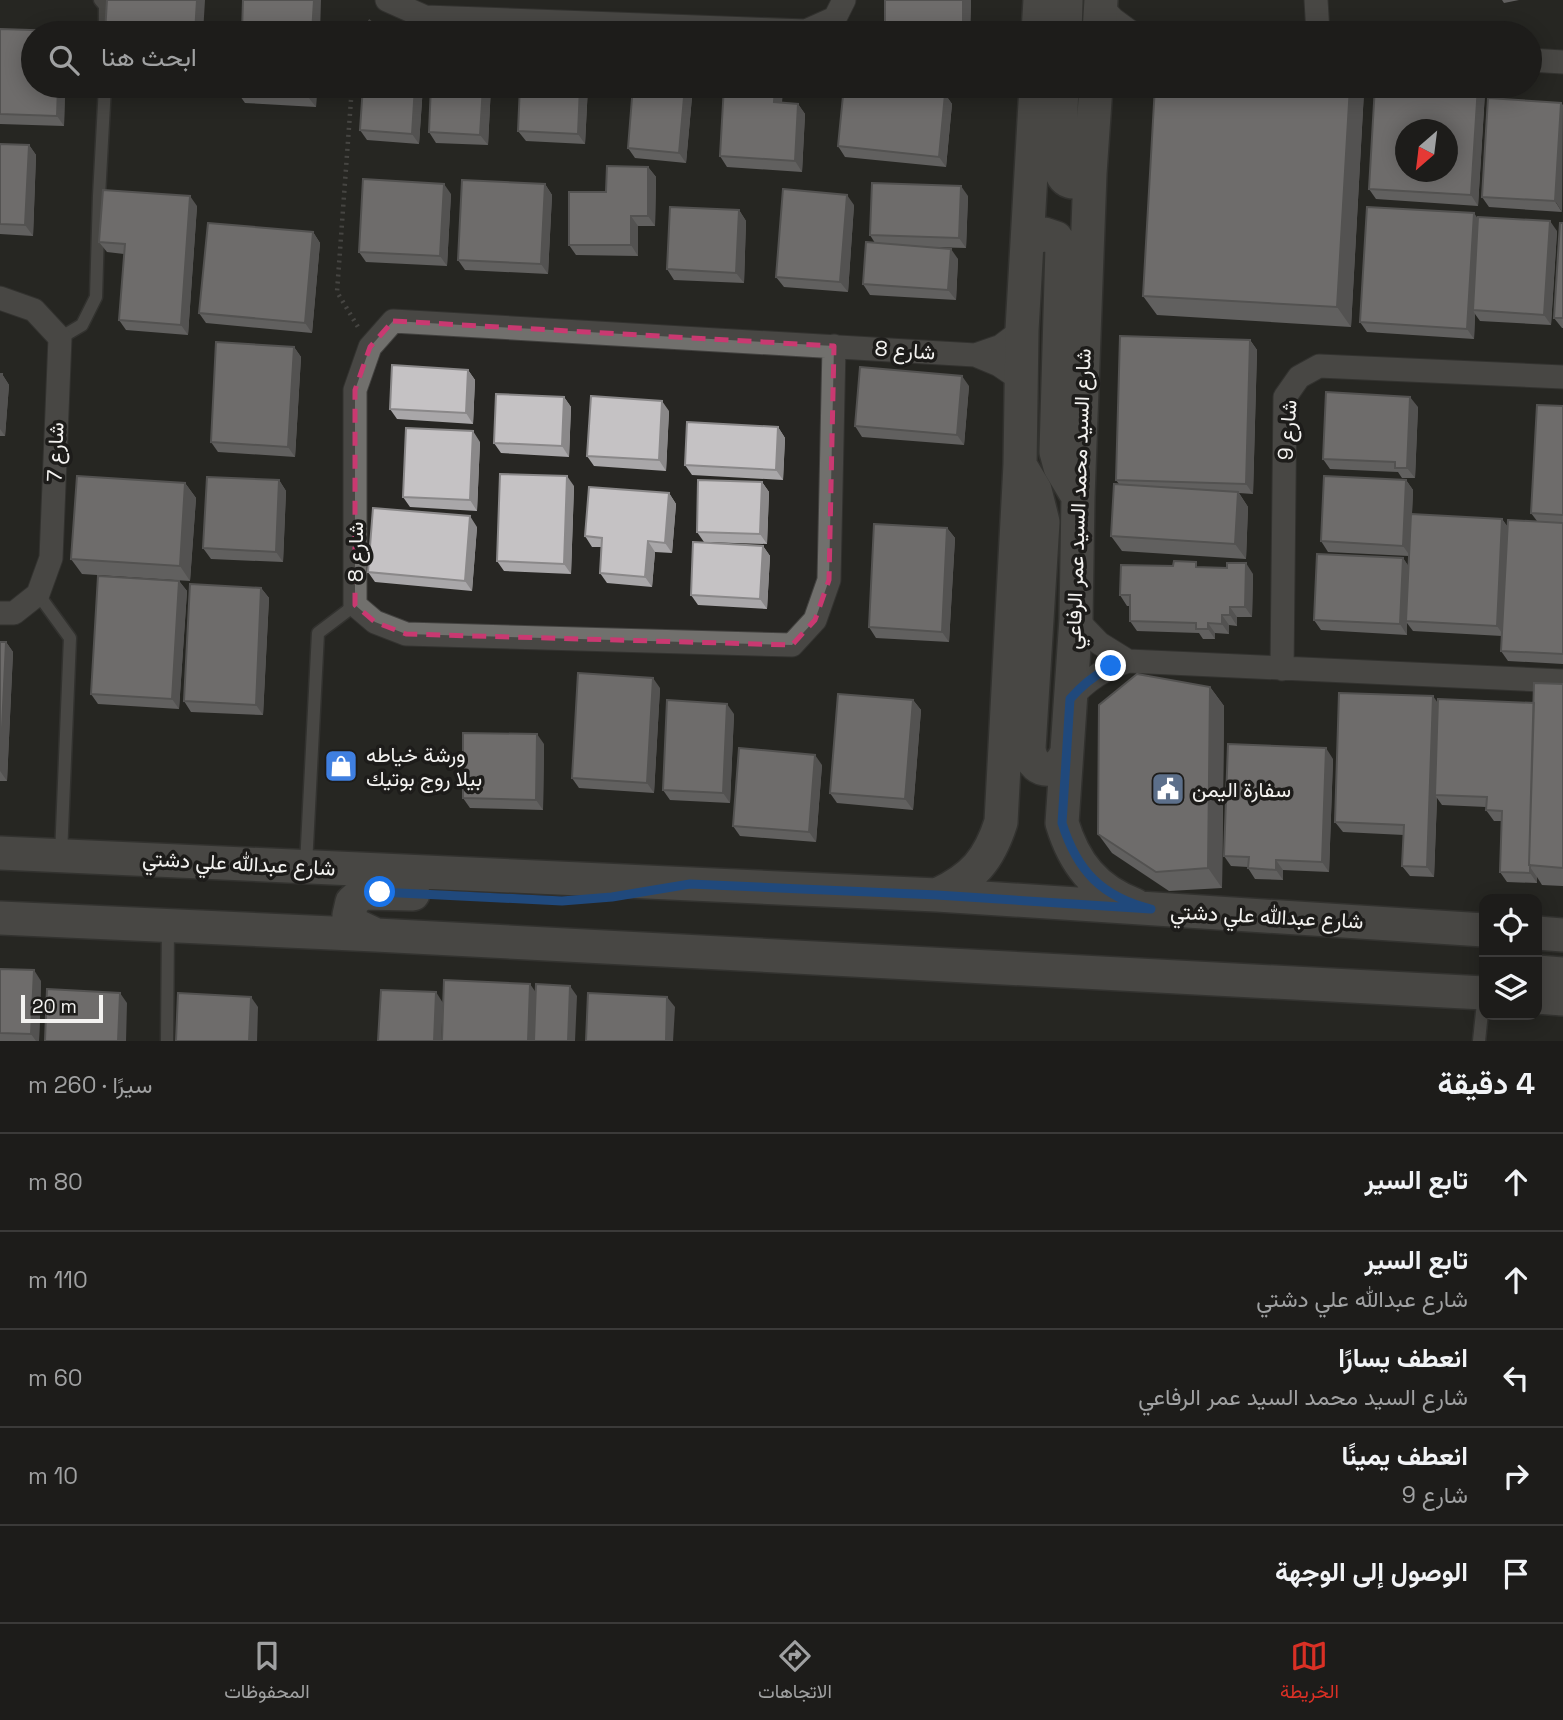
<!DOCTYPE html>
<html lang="ar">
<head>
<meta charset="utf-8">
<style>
  body { margin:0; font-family:"Space Grotesk",Vazirmatn,sans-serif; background:#2a2927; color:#f1f3f6; direction:rtl }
  .controls { position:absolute; right:21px; bottom:21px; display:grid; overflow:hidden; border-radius:14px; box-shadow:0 4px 18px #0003 }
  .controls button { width:63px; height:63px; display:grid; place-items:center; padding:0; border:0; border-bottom:2px solid #3b3a39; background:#1d1c1a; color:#f1f3f6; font:35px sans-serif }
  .compass { position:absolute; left:1395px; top:119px; width:63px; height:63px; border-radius:50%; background:#1d1c1a; box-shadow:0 4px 18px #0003; rotate:208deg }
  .scale { position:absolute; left:21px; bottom:18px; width:82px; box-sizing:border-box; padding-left:7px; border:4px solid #f3f2f0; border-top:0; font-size:19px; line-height:24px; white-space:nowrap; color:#f3f2f0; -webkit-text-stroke:5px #1d1c1a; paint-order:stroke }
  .stop { position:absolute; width:21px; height:21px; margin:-16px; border:5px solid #1a73e8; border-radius:50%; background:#fff }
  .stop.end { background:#1a73e8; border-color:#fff; box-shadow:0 2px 7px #0008 }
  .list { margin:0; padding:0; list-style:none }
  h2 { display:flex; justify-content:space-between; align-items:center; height:91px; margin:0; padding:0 28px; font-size:30px }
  h2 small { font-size:23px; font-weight:400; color:#a0a1a2 }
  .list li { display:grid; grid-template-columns:46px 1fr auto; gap:21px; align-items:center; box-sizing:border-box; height:98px; padding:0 28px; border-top:2px solid #3b3a39 }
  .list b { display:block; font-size:26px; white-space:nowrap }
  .list p { margin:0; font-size:23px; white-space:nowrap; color:#a0a1a2 }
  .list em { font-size:23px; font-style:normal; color:#a0a1a2 }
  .icon { flex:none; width:38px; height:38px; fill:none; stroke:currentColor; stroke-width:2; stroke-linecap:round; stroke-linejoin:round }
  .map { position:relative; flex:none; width:1563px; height:1041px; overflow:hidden; direction:ltr }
  .search { position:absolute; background:#1d1c1a; box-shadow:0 4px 18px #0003; left:21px; right:21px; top:21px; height:77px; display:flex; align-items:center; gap:18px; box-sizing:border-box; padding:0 24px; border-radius:38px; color:#a0a1a2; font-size:26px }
  .sheet { height:581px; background:#1d1c1a }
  nav { display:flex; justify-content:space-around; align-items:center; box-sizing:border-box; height:98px; border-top:2px solid #3b3a39; background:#1d1c1a; font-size:19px; color:#a0a1a2 }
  nav a { display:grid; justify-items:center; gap:4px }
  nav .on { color:#d93025 }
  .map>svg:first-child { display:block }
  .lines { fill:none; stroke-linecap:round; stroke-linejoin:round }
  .lane-casing { stroke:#42413f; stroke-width:15 }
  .street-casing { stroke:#42413f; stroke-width:25 }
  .secondary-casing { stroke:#42413f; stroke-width:36 }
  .path { stroke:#6d6c69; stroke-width:4.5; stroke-dasharray:2 5; stroke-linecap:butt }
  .lane { stroke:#71706d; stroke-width:12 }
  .street { stroke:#71706d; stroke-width:23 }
  .secondary { stroke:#71706d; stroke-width:33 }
  .wall { fill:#a9a7a9 }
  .shaded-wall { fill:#8a8889 }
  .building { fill:#c5c2c4; stroke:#8a8889; stroke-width:2; fill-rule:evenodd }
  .route { stroke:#1a73e8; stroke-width:9 }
  .marked { fill:none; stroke:#c93971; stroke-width:5; stroke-dasharray:14 9; stroke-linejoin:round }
  .labels { text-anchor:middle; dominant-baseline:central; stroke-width:7; stroke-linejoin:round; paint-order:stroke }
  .street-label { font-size:21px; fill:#f3f2f0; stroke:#1d1c1a }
  .poi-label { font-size:21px; fill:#f3f2f0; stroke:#1d1c1a; text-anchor:start }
</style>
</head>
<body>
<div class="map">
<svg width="1563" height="1041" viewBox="0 0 1563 1041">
  <rect width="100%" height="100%" fill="#272623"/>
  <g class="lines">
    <defs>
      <path id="lane" d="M100,0l5,6v27
        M60,338l22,-13 14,-28 3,-101 6,-110
        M38,594l32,44 -9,217
        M306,865l12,-232 37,-28
        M167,1041l1,-115
        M1479,1041l5,-48"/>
      <path id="street" d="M387,0l38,17 381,14 29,-13 9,-18
        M1316,0l2,33
        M1101,6l12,13 19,14
        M1530,60l33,2
        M0,298l34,12 26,28 -9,220 -13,36 -24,19h-14
        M834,346l-5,234 -14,40 -23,25 -386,-11 -31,-12 -20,-17v-215l15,-43 23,-26 582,34 24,10 22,15
        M975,355l26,-9 21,-16
        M1076,619l23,24 29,18
        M1282,669l3,-272 14,-20 20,-11 244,11
        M1070,699c17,-19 34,-30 58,-38l435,20"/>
      <path id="secondary" d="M1038,33l2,-33
        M1065,33l1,-33
        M1099,33l2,-33
        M1062,86l-3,77c2,21 17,25 31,10
        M1096,86l-6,87 -12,324 -2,122 -14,204c12,40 33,67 73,82
        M1027,245l4,-6 13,-5 12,4 6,9 -6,205 4,15 15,25
        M1023,470l12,20 8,32 -14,226c2,25 27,29 37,6
        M0,853l937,42 547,35
        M937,895c36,-17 52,-35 64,-73l19,-357 2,-135 14,-244
        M0,918l376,17 1108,58
        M1537,933l26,2
        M376,935l-21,-10 -6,-10 3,-13 10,-9 51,1
        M1537,972l26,2
        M1537,997l26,2"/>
    </defs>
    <use href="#lane" class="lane-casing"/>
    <use href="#street" class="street-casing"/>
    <use href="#secondary" class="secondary-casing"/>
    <path class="path" d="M361,33l12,-15
      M352,86l-15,206 21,35"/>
    <use href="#lane" class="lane"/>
    <use href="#street" class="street"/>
    <use href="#secondary" class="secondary"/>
  </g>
  <path class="wall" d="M971,0l-1,33h-79l-6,-9z
    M1502,0h17l-15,3z
    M0,29l65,57 -1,40 -64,-2z
    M317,86l-1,21 -71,-4 -7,-10z
    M423,86l-4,58 -52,-4 -7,-10z
    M431,86h60l-3,59 -52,-2 -7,-11z
    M520,86h68l-3,58 -59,-3 -8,-10z
    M633,86h60l-7,77 -51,-5 -7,-10z
    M724,86h59l-1,17 16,1 7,10 -3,58 -75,-5 -7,-11z
    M1155,86h205l4,5 -13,236 -194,-12 -14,-19z
    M1485,92l-7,114 -102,-7 -7,-10z
    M945,94l7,10 -6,63 -101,-10 -7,-11z
    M1488,98l74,114 -73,-5 -7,-10z
    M0,144l29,1 7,10 -3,81 -33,-2z
    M648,167l8,10 -1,49h-17v30l-62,-1 -7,-10 37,-53z
    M545,184l7,11 -4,79 -83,-4 -7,-10z
    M451,194l-4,72 -81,-4 -7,-10z
    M968,196l-2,52 -35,-1 27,12 -2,41 -86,-5 -7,-11 12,-41 -5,-8z
    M854,205l-6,87 -64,-5 -8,-10z
    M197,206l-9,129 -62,-5 -7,-10 5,-66 -17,-2 -8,-10z
    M739,210l7,11 -2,62 -70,-3 -7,-11z
    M1478,220l79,11 -6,94 -71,-4 -5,-7 -1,25 -107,-7 -7,-10z
    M1563,223v105h-1l-8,-10z
    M313,232l7,11 -8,90 -106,-10 -7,-10z
    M1250,340l7,10 -4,144 -14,-1 9,14 -2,52 -124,-8 -11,-15 8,-52 -3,-4z
    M294,347l7,10 -6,100 -77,-5 -7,-10z
    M468,370l7,10 -2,44 -76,-5 -7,-10z
    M0,374h2l7,11 -4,51h-5z
    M969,386l-5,59 -102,-8 -7,-11z
    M564,397l7,10 -2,50 -68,-4 -7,-10z
    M1563,406v258l-55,-3 -7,-10 1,-15 -89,-5 -6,-8v12l-86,-5 -7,-10 89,-62 5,8 1,-10 -81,-4 -7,-11 85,-61 7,10 -1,24 90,5 5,7 30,-5 -6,-8z
    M1418,407l-3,71h-13l-4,-6 -68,-3 -7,-10z
    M669,411l-3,60 -72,-5 -7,-10z
    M778,427l7,11 -2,42 -91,-5 -7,-10z
    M480,442l-3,69 -67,-4 -7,-10z
    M279,480l7,11 -3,71 -72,-3 -8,-11z
    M762,482l7,10 -2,52 -63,-2 -7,-10z
    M185,483l11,15 -6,83 -108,-7 -11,-15z
    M574,486l-3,88 -67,-3 -7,-10z
    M669,493l7,11 -4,49 -17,-1 -3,35 -45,-4 -7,-10 1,-26h-9l-7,-11z
    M477,527l-5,64 -97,-9 -7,-10z
    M947,528l8,10 -6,104 -73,-4 -7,-11z
    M763,546l7,10 -3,53 -69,-4 -7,-10z
    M1200,567l53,7 -1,43h-15v9l-8,-1v9l-14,-1v6h-12l-4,-6 -62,-2 -7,-10v-15h-3l-7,-11z
    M179,581l8,10 -8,118 -81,-5 -7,-10z
    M261,588l8,10 -6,117 -72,-3 -7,-11z
    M0,642h6l7,10 -6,129h-7z
    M1563,684v202l-21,-1 -5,-8v6l-30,-1 -7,-10 2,-51h-8l-8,-11v-3l-44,-2 -5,-7 -3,79 -24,-1 -8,-10 2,-31 -61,-3 -8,-10 103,-119h96z
    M1210,687l14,19 -2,182 -53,3 -57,-38 -14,-19z
    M660,688l-6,105 -75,-5 -7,-10z
    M913,700l8,10 -8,100 -76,-7 -7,-10z
    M734,714l-4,89 -60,-3 -7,-10z
    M544,744l-1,66 -73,-2 -7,-10z
    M1333,759l-4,113 -46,-2v10l-28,-1 -7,-11v-1l-17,-1 -7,-10z
    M822,765l-6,77 -76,-6 -7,-10z
    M0,969l41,12 -2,60h-39z"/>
  <path class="shaded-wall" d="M197,0h8l-2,33h-8z
    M314,0h7l-1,33h-8z
    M963,0h8l-1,33h-3l-4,-7z
    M58,86h7l-1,40 -7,-10z
    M309,86h8l-1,21 -8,-10z
    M415,86h8l-4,58 -7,-10z
    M483,86h8l-3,59 -8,-10z
    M580,86h8l-3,58 -7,-10z
    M685,86h8l-7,77 -7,-10z
    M775,86h8l-2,27 -7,-11z
    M1350,86h10l4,5 -13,236 -14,-20z
    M1478,86h2l5,6 -7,114 -7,-11z
    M945,94l7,10 -6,63 -7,-10z
    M1561,103l2,2 -1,107 -7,-11z
    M798,104l7,10 -3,58 -7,-11z
    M29,145l7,10 -3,81 -8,-11z
    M648,167l8,10 -1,49 -7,-10z
    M444,184l7,10 -4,72 -7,-10z
    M545,184l7,11 -4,79 -7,-10z
    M961,186l7,10 -2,52 -7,-10z
    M847,195l7,10 -6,87 -8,-10z
    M190,196l7,10 -9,129 -7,-10z
    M739,210l7,11 -2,62 -8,-10z
    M1474,213l7,10 -8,87 2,4 -1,25 -7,-10z
    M631,216l7,10v30l-7,-11z
    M1550,221l7,10 -6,94 -7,-10z
    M313,232l7,11 -8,90 -7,-10z
    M951,249l7,10 -2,41 -8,-10z
    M1250,340l7,10 -4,144 -7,-10z
    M294,347l7,10 -6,100 -7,-10z
    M468,370l7,10 -2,44 -7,-11z
    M2,374l7,11 -4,51 -5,-7v-31z
    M962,376l7,10 -5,59 -7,-10z
    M564,397l7,10 -2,50 -7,-11z
    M1410,397l8,10 -3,71 -8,-10z
    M662,401l7,10 -3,60 -7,-11z
    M778,427l7,11 -2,42 -7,-10z
    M473,431l7,11 -3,69 -7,-11z
    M567,476l7,10 -3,88 -7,-10z
    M279,480l7,11 -3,71 -7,-10z
    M1406,480l7,10 -3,66 -7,-10z
    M762,482l7,10 -2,52 -7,-10z
    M185,483l11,15 -6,83 -10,-15z
    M1238,492l10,15 -2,52 -11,-15z
    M669,493l7,11 -4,49 -7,-10z
    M470,516l7,11 -5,64 -7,-10z
    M1502,519l7,10 -5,107 -7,-10z
    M947,528l8,10 -6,104 -7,-10z
    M648,541l7,11 -3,35 -7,-10z
    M763,546l7,10 -3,53 -7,-10z
    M1403,558l7,10 -4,53 1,2v12l-7,-11z
    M1246,563l7,11 -1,43 -7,-10z
    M179,581l8,10 -8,118 -7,-10z
    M261,588l8,10 -6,117 -7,-10z
    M1230,607l7,10v9l-7,-11z
    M1222,615l7,10v9l-7,-10z
    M1208,623l7,10v6l-7,-10z
    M6,642l7,10 -6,129 -7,-10z
    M653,678l7,10 -6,105 -7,-10z
    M1210,687l14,19 -2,182 -14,-20z
    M1433,696l7,10 -5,89 2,3 -3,79 -7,-10z
    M913,700l8,10 -8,100 -8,-11z
    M727,704l7,10 -4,89 -7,-10z
    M537,734l7,10 -1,66 -7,-10z
    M1326,748l7,11 -4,113 -7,-10z
    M815,755l7,10 -6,77 -7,-10z
    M1276,860l7,10v10l-7,-10z
    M1530,867l7,10v6l-7,-10z
    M34,970l7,11 -2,60h-3l-5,-7z
    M530,984l7,10 -2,47h-7z
    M570,986l7,10 -2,45h-7z
    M436,992l7,11 -2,38h-7z
    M120,993l7,10 -1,38h-8z
    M251,997l7,10 -1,34h-8z
    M667,997l8,10 -2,34h-7z"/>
  <path class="building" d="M107,0h90l-2,33h-90z
    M243,0h71l-2,33h-70z
    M885,0h78v26l-78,-2z
    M0,29l60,2v2h-27v53h25l-1,30 -57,-2z
    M239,86h70l-1,11 -70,-4z
    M363,86h52l-3,48 -52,-4z
    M431,86h52l-3,49 -51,-3z
    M520,86h60l-2,48 -60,-3z
    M633,86h52l-6,67 -51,-5z
    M724,86h51l-1,16 24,2 -3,57 -75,-5z
    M844,86h16l85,8 -6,63 -101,-11z
    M1155,86h195l-13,221 -194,-11z
    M1375,86h103l-7,109 -102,-6zM1405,130h42v42h-42z
    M1488,98l73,5 -6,98 -73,-4z
    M0,144l29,1 -4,80 -25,-1z
    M607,166l41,1v49h-17v29h-62v-53h37z
    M363,179l81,5 -4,72 -81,-4z
    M462,180l83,4 -4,80 -83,-4z
    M872,183l89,3 -2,52 -89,-3z
    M783,189l64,6 -7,87 -64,-5z
    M103,190l87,6 -9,129 -62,-5 6,-76 -26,-2z
    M670,207l69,3 -3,63 -69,-4z
    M1367,207l107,6 -7,116 -107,-7z
    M1478,217l72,4 -6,94 -71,-5z
    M208,223l105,9 -8,91 -106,-10z
    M1560,223h3v95h-9z
    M866,242l85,7 -3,41 -85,-6z
    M1120,336l130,4 -4,144 -130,-4z
    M216,342l78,5 -6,100 -77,-5z
    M392,365l76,5 -2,43 -76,-4z
    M860,367l102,9 -5,59 -102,-9z
    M0,374h2l-2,24z
    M1326,392l84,5 -3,71h-12v-6l-72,-3z
    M496,394l68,3 -2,49 -68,-3z
    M591,396l71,5 -3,59 -72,-4z
    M1537,405l26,1v109l-32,-2z
    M687,422l91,5 -2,43 -91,-5z
    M406,428l67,3 -3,69 -67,-3z
    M500,474l67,2 -3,88 -67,-3z
    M77,476l108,7 -5,83 -109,-7z
    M1324,476l82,4 -3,66 -82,-5z
    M207,477l72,3 -3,72 -73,-4z
    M698,480l64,2 -2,52 -63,-2z
    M1114,484l124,8 -3,52 -124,-8z
    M589,487l80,6 -4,50 -17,-2 -3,36 -45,-4 2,-35 -17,-2z
    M373,508l97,8 -5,65 -97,-9z
    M1411,514l91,5 -5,107 -91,-5z
    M1508,520l55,3v131l-62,-3z
    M874,524l73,4 -5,104 -73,-5z
    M693,542l70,4 -3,53 -69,-4z
    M1317,554l86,4 -3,66 -86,-4z
    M1174,561l22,1v5l31,1v-5h19l-1,44h-15v8h-8v9l-14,-1v6h-12v-6l-66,-2v-26h-10l1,-30 52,1z
    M98,576l81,5 -7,118 -81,-5z
    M190,584l71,4 -5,117 -72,-4z
    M0,642h6l-6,129z
    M578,673l75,5 -6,105 -75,-5z
    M1137,674l73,13 -2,181 -52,4 -58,-38 1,-129z
    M1534,683l29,1v184l-34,-3z
    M1339,693l94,3 -6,171 -25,-1 2,-41 -69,-3z
    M838,694l75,6 -8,99 -75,-6z
    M1438,699l96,4 -5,162h1v8l-30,-1 2,-61 -16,-1 1,-13 -52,-2z
    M667,700l60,4 -4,89 -60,-3z
    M463,733l74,1 -1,66 -73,-2z
    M1228,744l98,4 -4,114 -46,-2v10l-28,-2 1,-11 -25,-1z
    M739,748l76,7 -6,77 -76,-6z
    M0,969l34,1 -3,64 -31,-1z
    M444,980l86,4 -2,57h-86z
    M536,984l34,2 -2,55h-34z
    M47,989l73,4 -2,48h-73z
    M381,990l55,2 -2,49h-56z
    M178,993l73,4 -2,44h-73z
    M588,993l79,4 -1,44h-80z"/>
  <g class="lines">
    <path class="route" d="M380,892l182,9 50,-4 78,-13 247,11 214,14c-49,-12 -74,-38 -89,-86l8,-124c12,-14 25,-24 41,-33"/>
  </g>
  <path d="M0 0H1563V1041H0ZM393,321l441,25 -5,234 -14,40 -23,25 -386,-11 -31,-12 -20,-17v-215l15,-43z" fill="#272623" fill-opacity=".55" fill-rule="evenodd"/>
  <path class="marked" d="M393,321l441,25 -5,234 -14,40 -23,25 -386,-11 -31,-12 -20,-17v-215l15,-43z"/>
  <defs>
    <symbol id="shop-square" viewBox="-11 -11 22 22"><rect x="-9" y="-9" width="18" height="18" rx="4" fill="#3f7fe0" stroke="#1d1c1a"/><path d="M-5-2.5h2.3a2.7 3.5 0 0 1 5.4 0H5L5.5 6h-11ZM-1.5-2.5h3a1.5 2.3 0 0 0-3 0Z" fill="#fff"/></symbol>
    <symbol id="civic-square" viewBox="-11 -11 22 22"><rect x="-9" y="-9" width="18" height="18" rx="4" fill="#5c6f8a" stroke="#1d1c1a"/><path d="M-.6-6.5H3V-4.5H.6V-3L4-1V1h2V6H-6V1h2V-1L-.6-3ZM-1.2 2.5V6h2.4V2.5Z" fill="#fff"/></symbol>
  </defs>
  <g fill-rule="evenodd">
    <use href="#shop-square" x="322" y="747" width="38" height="38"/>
    <use href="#civic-square" x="1149" y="770" width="38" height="38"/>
  </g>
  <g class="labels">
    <g class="street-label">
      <text transform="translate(905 350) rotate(4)">شارع 8</text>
      <text transform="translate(1287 430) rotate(-86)">شارع 9</text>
      <text transform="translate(55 452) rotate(-88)">شارع 7</text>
      <text transform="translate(1078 499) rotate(-88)">شارع السيد محمد السيد عمر الرفاعي</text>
      <text transform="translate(355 552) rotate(-90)">شارع 8</text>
      <text transform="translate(239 863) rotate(3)">شارع عبدالله علي دشتي</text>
      <text transform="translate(1267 916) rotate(3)">شارع عبدالله علي دشتي</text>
    </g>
    <g class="poi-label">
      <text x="366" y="754">ورشة خياطه<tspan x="366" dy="24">بيلا روج بوتيك</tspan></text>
      <text x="1192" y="789">سفارة اليمن</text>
    </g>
  </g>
</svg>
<div class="controls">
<button><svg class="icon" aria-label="locate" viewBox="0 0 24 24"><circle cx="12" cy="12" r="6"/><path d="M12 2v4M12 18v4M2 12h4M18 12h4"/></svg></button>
<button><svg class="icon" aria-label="layers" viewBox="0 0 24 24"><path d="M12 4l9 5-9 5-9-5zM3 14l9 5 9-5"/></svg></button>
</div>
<svg class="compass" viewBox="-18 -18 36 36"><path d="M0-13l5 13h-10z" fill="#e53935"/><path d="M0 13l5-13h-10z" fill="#a0a1a2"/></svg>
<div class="scale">20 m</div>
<div class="stop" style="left:380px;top:892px"></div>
<div class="stop end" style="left:1111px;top:666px"></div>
<div class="search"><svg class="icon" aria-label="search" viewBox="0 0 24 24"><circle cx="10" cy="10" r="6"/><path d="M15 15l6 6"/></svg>ابحث هنا</div>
</div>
<section class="sheet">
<h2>4 دقيقة<small>سيرًا · 260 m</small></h2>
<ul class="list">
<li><svg class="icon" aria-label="ahead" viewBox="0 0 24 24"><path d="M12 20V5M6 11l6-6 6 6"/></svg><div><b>تابع السير</b></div><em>80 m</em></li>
<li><svg class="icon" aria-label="ahead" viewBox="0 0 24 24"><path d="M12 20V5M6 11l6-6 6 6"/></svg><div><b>تابع السير</b><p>شارع عبدالله علي دشتي</p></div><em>110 m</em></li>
<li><svg class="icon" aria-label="left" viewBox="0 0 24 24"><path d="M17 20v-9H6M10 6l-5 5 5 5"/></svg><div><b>انعطف يسارًا</b><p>شارع السيد محمد السيد عمر الرفاعي</p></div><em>60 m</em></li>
<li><svg class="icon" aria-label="right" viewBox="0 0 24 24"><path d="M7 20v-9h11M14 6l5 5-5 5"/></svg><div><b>انعطف يمينًا</b><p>شارع 9</p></div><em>10 m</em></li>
<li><svg class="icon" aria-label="arrive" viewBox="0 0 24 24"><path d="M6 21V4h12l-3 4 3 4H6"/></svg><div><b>الوصول إلى الوجهة</b></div></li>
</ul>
</section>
<nav>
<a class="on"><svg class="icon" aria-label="map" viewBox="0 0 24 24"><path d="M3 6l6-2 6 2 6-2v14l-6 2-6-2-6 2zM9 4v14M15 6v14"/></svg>الخريطة</a>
<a><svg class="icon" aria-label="directions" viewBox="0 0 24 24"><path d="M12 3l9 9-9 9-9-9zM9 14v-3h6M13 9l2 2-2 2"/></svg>الاتجاهات</a>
<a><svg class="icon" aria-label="saved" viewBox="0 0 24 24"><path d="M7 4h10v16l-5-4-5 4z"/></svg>المحفوظات</a>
</nav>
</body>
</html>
